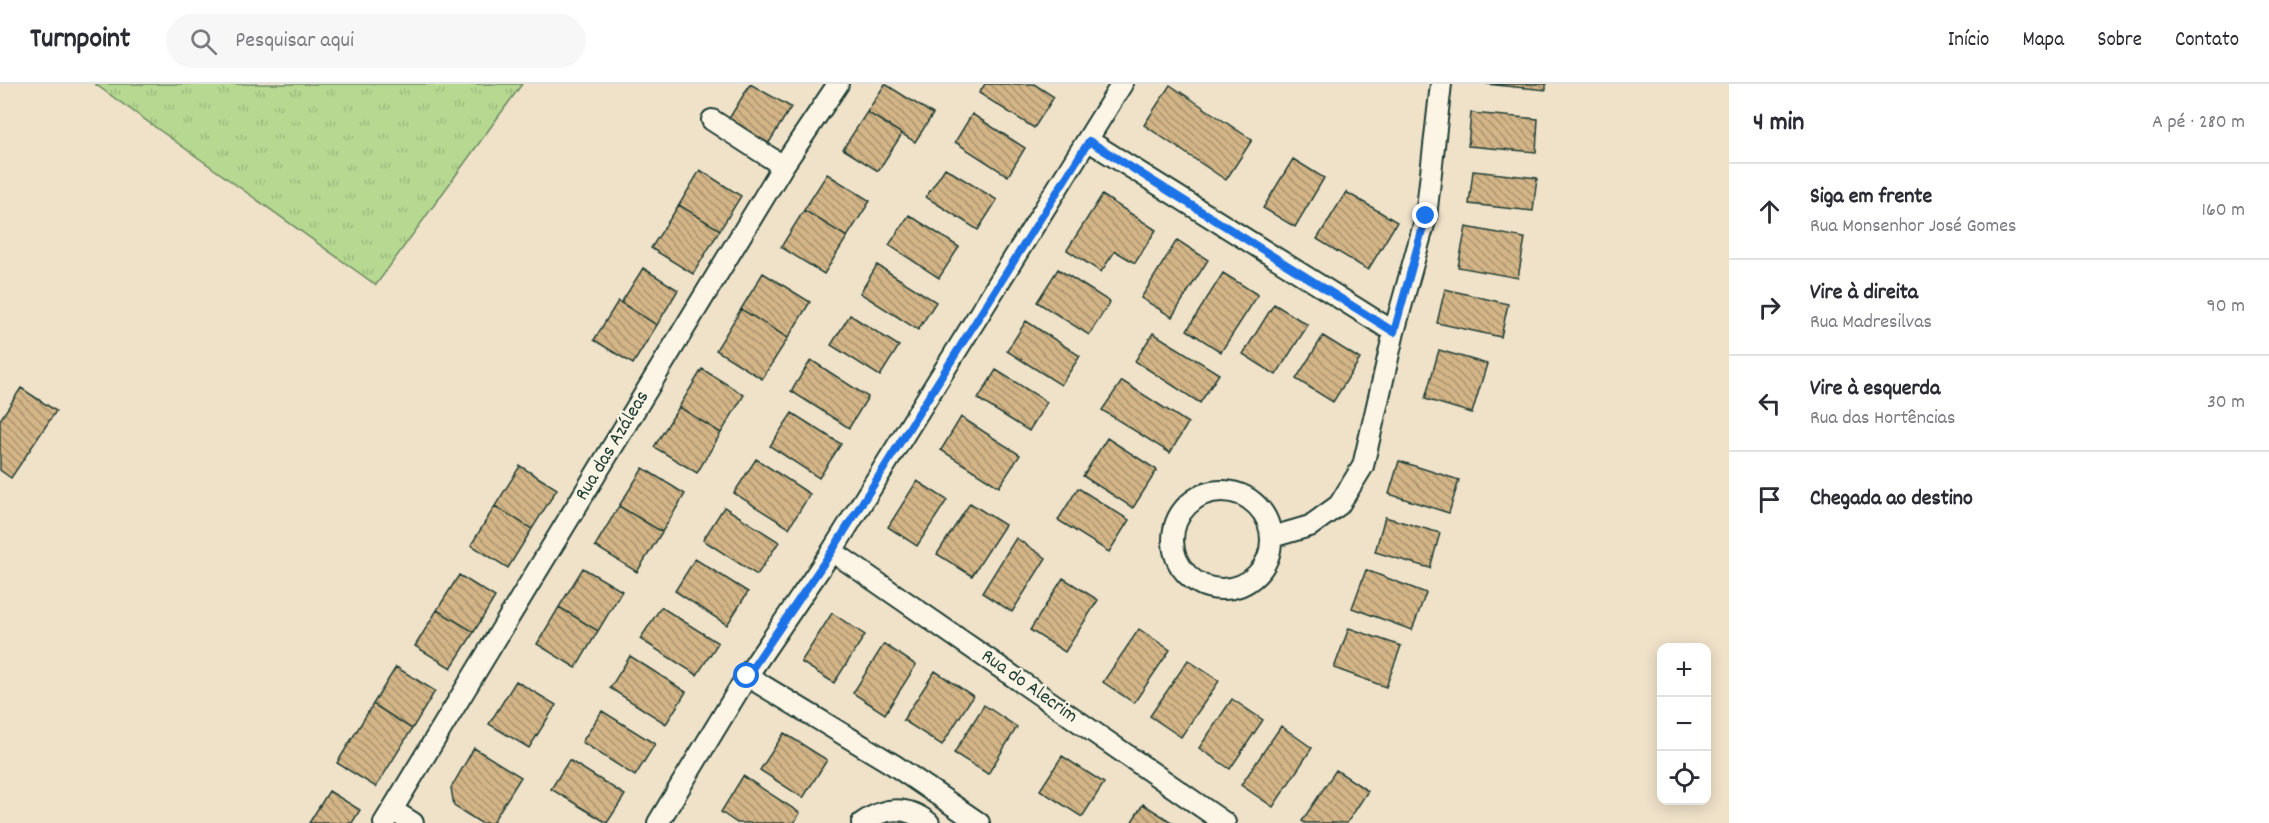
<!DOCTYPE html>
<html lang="pt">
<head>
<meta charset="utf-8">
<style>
  body { margin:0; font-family:Dekko,sans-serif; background:#f7f7f7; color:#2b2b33 }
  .controls { position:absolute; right:18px; bottom:18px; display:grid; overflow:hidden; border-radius:12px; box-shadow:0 3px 15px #0003 }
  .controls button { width:54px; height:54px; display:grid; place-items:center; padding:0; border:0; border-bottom:2px solid #e1e1e2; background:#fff; color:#2b2b33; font:30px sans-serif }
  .stop { position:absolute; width:18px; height:18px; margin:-14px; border:4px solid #1a73e8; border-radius:50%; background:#fff }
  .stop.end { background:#1a73e8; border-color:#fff; box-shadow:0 2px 6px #0008 }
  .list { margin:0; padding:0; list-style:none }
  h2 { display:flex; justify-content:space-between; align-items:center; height:78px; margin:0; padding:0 24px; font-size:26px }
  h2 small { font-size:20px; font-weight:400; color:#7c7c81 }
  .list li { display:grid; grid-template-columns:39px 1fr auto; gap:18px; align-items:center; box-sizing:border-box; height:96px; padding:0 24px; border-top:2px solid #e1e1e2 }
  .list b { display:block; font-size:22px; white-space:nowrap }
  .list p { margin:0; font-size:20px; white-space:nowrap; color:#7c7c81 }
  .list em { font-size:20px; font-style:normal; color:#7c7c81 }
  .icon { flex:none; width:33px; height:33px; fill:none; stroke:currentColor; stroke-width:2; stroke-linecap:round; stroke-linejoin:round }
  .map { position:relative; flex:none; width:1729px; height:739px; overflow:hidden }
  header { display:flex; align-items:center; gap:36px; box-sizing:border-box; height:84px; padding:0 30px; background:#fff; border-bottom:2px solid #e1e1e2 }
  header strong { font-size:28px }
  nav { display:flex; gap:33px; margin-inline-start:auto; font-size:21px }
  .search { width:420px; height:54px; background:#f7f7f7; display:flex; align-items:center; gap:15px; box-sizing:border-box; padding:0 21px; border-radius:33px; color:#7c7c81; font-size:22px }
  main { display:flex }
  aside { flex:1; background:#fff }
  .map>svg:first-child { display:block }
  .grass { fill:url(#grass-tufts); stroke:#6b8a62; stroke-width:1.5 }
  .building { fill:url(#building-back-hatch); stroke:#1f3d34; stroke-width:1.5 }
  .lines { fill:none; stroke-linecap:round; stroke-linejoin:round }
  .street-casing { stroke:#1f3d34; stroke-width:24 }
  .street { stroke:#fcf5e5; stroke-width:20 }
  .route { stroke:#1a73e8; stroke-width:8 }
  .labels { text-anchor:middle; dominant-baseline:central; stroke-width:4.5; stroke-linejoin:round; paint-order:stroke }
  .street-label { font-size:20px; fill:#1f3d34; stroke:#fcf5e5 }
</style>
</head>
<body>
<header>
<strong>Turnpoint</strong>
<div class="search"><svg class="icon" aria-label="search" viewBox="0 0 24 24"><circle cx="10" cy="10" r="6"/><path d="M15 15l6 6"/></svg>Pesquisar aqui</div>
<nav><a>Início</a><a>Mapa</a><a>Sobre</a><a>Contato</a></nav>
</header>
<main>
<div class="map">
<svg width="1729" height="739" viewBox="0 0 1729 739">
  <defs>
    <pattern id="grass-tufts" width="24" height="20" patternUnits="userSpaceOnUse" patternTransform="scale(1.5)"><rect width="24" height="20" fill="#b7d891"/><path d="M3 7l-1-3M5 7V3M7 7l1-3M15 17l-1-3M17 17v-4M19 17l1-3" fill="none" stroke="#9dba7e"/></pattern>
    <pattern id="building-back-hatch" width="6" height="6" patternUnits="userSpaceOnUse" patternTransform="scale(1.5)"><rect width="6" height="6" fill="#d3b587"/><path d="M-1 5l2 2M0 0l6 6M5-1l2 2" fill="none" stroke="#ab946f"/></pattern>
  </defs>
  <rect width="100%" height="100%" fill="#f0e2c9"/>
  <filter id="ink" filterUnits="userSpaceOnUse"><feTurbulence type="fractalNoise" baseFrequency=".0167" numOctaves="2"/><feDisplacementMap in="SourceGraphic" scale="12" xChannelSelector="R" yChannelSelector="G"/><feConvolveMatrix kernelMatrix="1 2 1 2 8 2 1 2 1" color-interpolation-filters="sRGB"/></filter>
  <g filter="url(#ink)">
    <path class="grass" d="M95,0h427l-146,201z"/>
    <path class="building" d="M750,0l41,23 -24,39 -40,-24z
      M885,0l48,30 -18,28 -48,-30z
      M985,0h49l20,13 -20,31 -55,-35z
      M1486,0h60v6z
      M1170,1l82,55 -26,40 -82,-55z
      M867,28l35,22 -24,37 -35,-22z
      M1471,29l67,6 -2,33 -68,-6z
      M972,30l53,34 -17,28 -53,-34z
      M1293,75l31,19 -29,49 -32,-19z
      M945,84l52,32 -19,30 -52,-33z
      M700,86l41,26 -21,34 -41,-25z
      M1473,87l64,7 -4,33 -64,-7z
      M827,90l43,27 -23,36 -43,-27z
      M1346,108l51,30 -29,48 -51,-31z
      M1102,111l54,35 -21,33 -20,-12 -14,21 -34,-22z
      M679,121l41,25 -27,44 -42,-26z
      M804,126l43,27 -23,37 -43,-27z
      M909,131l50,32 -20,31 -50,-33z
      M1466,143l59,11 -7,40 -60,-11z
      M1177,156l31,20 -36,57 -31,-19z
      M877,181l59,37 -18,28 -58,-37z
      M643,184l35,22 -21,35 -36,-22z
      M1058,185l52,33 -21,33 -52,-33z
      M763,189l47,29 -22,36 -47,-29z
      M1223,189l35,22 -37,57 -34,-22z
      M1445,205l63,15 -7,33 -64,-14z
      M618,217l39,24 -24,39 -39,-24z
      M1274,220l34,21 -32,50 -33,-21z
      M741,225l47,29 -26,41 -46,-29z
      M850,231l49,31 -19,30 -49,-31z
      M1026,237l54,35 -19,29 -54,-34z
      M1153,249l66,41 -19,29 -65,-42z
      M1323,252l37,23 -27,43 -37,-23z
      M1439,266l48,14 -15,49 -47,-14z
      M811,276l57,37 -19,31 -58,-37z
      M702,285l42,26 -23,38 -42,-26z
      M996,286l51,32 -18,29 -51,-32z
      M1122,297l66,42 -18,30 -68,-43z
      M21,304l35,23 -45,67 -11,-8v-50z
      M679,323l42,26 -24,40 -43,-26z
      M792,329l49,31 -22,34 -49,-32z
      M961,333l59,38 -21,32 -58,-37z
      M1107,354l50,32 -24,38 -50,-32z
      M756,375l54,35 -21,34 -55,-35z
      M1399,377l60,19 -10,33 -60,-19z
      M520,382l37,23 -25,40 -37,-23z
      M643,384l42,26 -23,38 -43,-26z
      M917,397l30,19 -30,46 -29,-19z
      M1078,404l51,32 -20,32 -51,-32z
      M970,419l35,22 -33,51 -35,-22z
      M495,422l37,23 -24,39 -37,-23z
      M619,422l43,26 -25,40 -42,-26z
      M724,423l55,35 -22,33 -54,-35z
      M1385,433l55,16 -10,35 -55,-16z
      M1016,454l30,20 -34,54 -30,-19z
      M695,475l53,33 -21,33 -52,-34z
      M583,484l39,23 -24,40 -39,-24z
      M1366,486l60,23 -14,37 -60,-22z
      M459,491l36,22 -21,35 -37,-22z
      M1063,494l35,22 -33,52 -35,-22z
      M559,523l39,24 -22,37 -39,-24z
      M661,523l57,36 -21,32 -57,-36z
      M437,526l37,22 -23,36 -36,-22z
      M832,529l33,22 -31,48 -33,-21z
      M1349,544l52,18 -15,41 -52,-19z
      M1139,545l31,21 -36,53 -31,-21z
      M884,560l32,21 -31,49 -32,-21z
      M630,572l56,36 -20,32 -56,-36z
      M1188,576l31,21 -38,56 -31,-21z
      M396,583l39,24 -23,38 -39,-25z
      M935,587l38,25 -31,49 -39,-25z
      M516,597l40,24 -27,43 -40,-24z
      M1232,615l31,21 -33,49 -31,-21z
      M373,620l39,25 -36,58 -39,-24z
      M984,621l33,22 -29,47 -34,-21z
      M602,627l53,33 -20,32 -53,-34z
      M1281,642l31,22 -39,59 -32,-22z
      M784,649l43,27 -24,38 -43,-28z
      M474,664l47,29 -29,46h-11l-27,-17 -3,-18z
      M1062,672l42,27 -22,34 -42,-27z
      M569,676l56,35 -18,28 -56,-34z
      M1336,686l32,21 -21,32h-42l-3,-2z
      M743,692l57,37 -6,10h-57l-16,-11z
      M329,707l31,19 -8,13h-43z
      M1143,720l30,19h-42z"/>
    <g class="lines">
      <defs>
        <path id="street" d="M712,36l71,46
          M1089,57l305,191
          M1173 456a49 49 0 1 1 98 0a49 49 0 1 1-98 0Z
          M1272,453l38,-11 29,-21 24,-39 31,-134 32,-115 15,-133
          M832,467l393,272
          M747,592l147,89 85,58
          M392,726l21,13
          M384,739l399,-657 55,-82
          M658,739l89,-147 85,-125 290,-467
          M862,739c22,-16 45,-18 67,0"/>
      </defs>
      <use href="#street" class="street-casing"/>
      <use href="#street" class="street"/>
    </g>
  </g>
  <g class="lines" filter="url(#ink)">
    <path class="route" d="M747,592l85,-125 257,-410 305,191 32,-116"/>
  </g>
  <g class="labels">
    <g class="street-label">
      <text transform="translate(613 362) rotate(-59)">Rua das Azáleas</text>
      <text transform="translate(1029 603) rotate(35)">Rua do Alecrim</text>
    </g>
  </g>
</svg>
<div class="controls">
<button>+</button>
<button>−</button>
<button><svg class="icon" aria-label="locate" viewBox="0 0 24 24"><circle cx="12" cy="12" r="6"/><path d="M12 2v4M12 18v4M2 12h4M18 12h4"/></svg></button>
</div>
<div class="stop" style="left:747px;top:592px"></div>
<div class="stop end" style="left:1426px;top:132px"></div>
</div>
<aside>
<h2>4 min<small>A pé · 280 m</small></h2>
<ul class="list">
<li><svg class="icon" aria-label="ahead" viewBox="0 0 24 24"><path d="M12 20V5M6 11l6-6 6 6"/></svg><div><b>Siga em frente</b><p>Rua Monsenhor José Gomes</p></div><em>160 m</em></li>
<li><svg class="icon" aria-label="right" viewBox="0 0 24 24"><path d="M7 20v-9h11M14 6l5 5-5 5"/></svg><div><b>Vire à direita</b><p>Rua Madresilvas</p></div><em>90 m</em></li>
<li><svg class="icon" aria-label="left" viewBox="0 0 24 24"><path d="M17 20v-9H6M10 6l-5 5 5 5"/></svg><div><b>Vire à esquerda</b><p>Rua das Hortências</p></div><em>30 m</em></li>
<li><svg class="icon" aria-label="arrive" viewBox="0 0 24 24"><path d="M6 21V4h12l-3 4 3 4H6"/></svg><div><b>Chegada ao destino</b></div></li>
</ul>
</aside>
</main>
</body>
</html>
